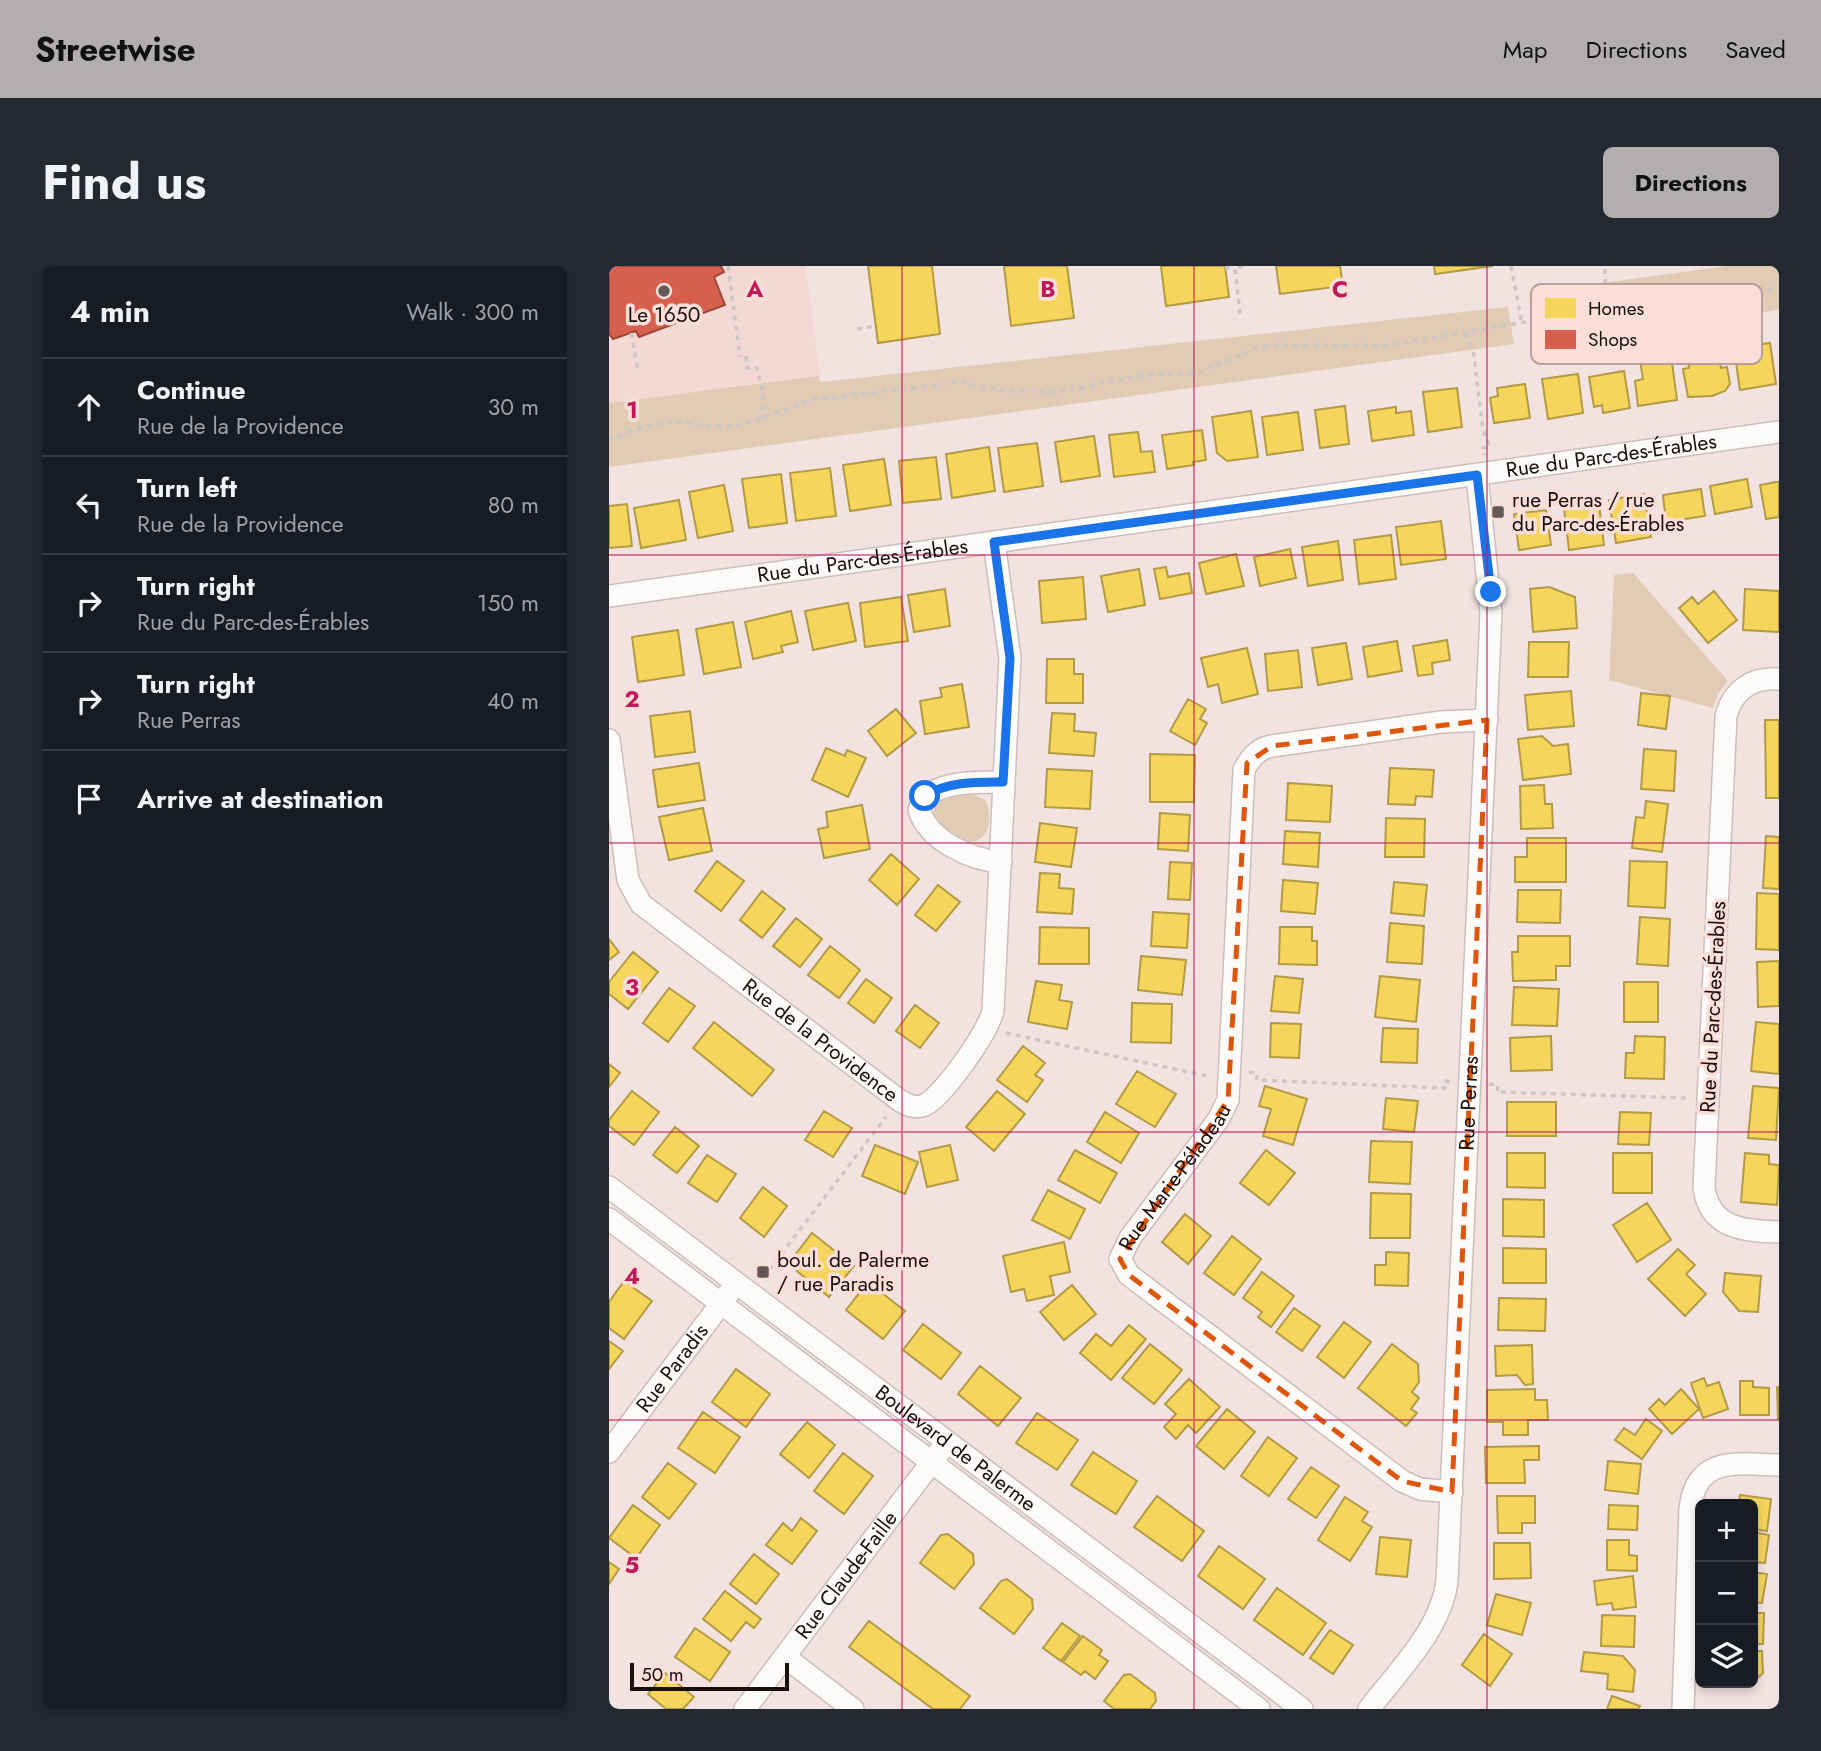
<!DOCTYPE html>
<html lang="en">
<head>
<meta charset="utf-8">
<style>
  body { margin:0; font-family:Jost,sans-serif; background:#242831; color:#f1f3f6 }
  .controls { position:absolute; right:21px; bottom:21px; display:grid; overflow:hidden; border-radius:10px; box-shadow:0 4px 10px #0003 }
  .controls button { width:63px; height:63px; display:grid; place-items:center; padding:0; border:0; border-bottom:2px solid #363941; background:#171b24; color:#f1f3f6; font:35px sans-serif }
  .scale { position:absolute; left:21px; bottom:18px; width:159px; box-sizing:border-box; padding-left:7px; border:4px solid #180f0d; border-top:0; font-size:19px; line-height:24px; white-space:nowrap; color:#180f0d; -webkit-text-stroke:5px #fbded8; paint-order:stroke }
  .stop { position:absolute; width:21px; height:21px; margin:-16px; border:5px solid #1a73e8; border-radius:50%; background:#fff }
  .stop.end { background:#1a73e8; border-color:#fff; box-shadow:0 2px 7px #0008 }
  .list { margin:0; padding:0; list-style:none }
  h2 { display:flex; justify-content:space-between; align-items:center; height:91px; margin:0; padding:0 28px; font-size:30px }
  h2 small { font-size:23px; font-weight:400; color:#9ea1a6 }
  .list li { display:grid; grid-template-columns:46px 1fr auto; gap:21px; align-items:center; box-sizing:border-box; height:98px; padding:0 28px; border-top:2px solid #363941 }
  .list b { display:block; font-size:26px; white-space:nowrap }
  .list p { margin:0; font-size:23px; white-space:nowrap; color:#9ea1a6 }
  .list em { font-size:23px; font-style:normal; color:#9ea1a6 }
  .icon { flex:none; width:38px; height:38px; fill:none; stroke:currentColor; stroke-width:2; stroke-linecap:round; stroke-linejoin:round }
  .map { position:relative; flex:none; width:1170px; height:1443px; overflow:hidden; border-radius:10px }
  header { display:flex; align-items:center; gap:42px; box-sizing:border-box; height:98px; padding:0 35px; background:#b2aeae; color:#111 }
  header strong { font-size:33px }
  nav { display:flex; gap:38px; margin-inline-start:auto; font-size:24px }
  .intro { display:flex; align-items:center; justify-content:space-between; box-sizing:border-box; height:168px; padding:0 42px }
  h1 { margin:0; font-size:49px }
  .button { padding:18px 32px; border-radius:10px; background:#b2aeae; color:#111; font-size:24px; font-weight:700 }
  main { display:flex; gap:42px; padding:0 42px }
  aside { flex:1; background:#171b24; border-radius:10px; box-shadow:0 4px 10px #0003 }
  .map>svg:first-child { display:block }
  .built { fill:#f4d8d3 }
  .green { fill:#e2cbb5 }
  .homes { fill:#f6d55c; stroke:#b39a44; stroke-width:2 }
  .shops { fill:#d6604d; stroke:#9d483a; stroke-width:2 }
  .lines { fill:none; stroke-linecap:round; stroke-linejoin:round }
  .street-casing { stroke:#cbbebc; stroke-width:24 }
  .path { stroke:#ccc7c6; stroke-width:3.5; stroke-dasharray:5 5; stroke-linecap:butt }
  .street { stroke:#fdfbfa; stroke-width:21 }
  .route { stroke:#1a73e8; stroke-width:9 }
  .marked { fill:none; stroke:#de550c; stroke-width:5; stroke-dasharray:14 9; stroke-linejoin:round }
  .grid { fill:none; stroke:#c2185b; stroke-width:2; stroke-opacity:0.55 }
  .poi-dot { fill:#655957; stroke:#fbded8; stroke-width:2.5 }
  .labels { text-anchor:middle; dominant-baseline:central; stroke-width:7; stroke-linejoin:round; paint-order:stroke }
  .poi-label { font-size:21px; fill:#180f0d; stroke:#fbded8; text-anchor:start }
  .street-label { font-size:21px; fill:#180f0d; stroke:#fbded8 }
  .key { fill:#fbded8; stroke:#b7a09b; stroke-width:2 }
  .key-label { font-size:19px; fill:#180f0d }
  .grid-label { font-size:23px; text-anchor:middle; font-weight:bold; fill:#c2185b; stroke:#fbded8; stroke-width:7; stroke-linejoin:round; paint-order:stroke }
</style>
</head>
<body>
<header>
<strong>Streetwise</strong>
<nav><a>Map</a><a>Directions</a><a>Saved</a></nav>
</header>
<div class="intro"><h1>Find us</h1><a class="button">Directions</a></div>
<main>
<aside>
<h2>4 min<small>Walk · 300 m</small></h2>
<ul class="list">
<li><svg class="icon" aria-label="ahead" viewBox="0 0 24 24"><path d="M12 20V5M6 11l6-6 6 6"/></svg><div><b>Continue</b><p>Rue de la Providence</p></div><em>30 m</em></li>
<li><svg class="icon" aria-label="left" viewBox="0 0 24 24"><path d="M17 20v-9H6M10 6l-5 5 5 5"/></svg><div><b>Turn left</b><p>Rue de la Providence</p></div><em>80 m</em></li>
<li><svg class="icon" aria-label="right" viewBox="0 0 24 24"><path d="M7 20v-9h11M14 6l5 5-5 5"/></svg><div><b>Turn right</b><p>Rue du Parc-des-Érables</p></div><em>150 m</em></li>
<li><svg class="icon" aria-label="right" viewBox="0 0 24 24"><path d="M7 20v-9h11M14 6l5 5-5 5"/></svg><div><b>Turn right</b><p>Rue Perras</p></div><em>40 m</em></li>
<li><svg class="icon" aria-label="arrive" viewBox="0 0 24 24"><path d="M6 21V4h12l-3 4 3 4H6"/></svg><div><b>Arrive at destination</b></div></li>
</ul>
</aside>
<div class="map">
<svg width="1170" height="1443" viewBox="0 0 1170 1443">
  <rect width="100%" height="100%" fill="#f3e3e0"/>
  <path class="built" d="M0,0h197l14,110 -211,27z"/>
  <path class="green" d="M1118,0h52v44l-242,34 -8,-51z
    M899,41l6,37 -905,123v-64l209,-27 3,6z
    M1024,307l95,108 -10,13 -5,14 -104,-28 5,-105z
    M362,527l15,8c7,17 4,41 -18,41l-24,-15 -11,-14c4,-19 22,-18 38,-20z"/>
  <path class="homes" d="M259,0h64l8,68 -62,9z
    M395,0h63l7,52 -63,8z
    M552,0h64l4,31 -63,9z
    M667,0h64l3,20 -63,8z
    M825,0h59l-58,8z
    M1161,77l6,41 -36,6 -6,-42z
    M1109,83l3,19 6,-1 3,17 -5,7 -13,5 -24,1 -5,-28 6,-1 -2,-13z
    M1062,89l6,45 -39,6 -3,-25 8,-2 -3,-19z
    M1015,105l6,37 -27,5 -1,-8 -8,2 -5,-30z
    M969,108l5,39 -35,6 -6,-40z
    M916,118l5,34 -36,5 -4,-25 8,-2 -1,-8z
    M848,122l5,39 -34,5 -5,-40z
    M736,140l4,38 -29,4 -5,-38z
    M787,141v6l15,-2 3,24 -42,6 -4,-30z
    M642,145l7,46 -31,4 -10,-8 -5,-36z
    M689,146l5,38 -36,5 -5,-38z
    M593,164l4,30 -13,2 1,3 -27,4 -5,-34z
    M529,166l3,20 11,-1 3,21 -41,5 -5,-42z
    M485,170l6,40 -39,6 -6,-40z
    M428,177l6,43 -39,6 -6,-44z
    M380,181l6,44 -43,7 -6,-44z
    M327,191l5,42 -38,4 -4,-42z
    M275,193l7,46 -41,6 -7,-46z
    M221,202l6,48 -40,5 -6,-48z
    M172,208l6,49 -38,5 -7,-49z
    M1138,213l5,28 -37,7 -5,-28z
    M1167,216h3v35l-13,2 -6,-34z
    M115,219l9,46 -35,7 -9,-46z
    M1092,223l4,27 -39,6 -3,-27z
    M1035,228l7,43 -35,6 -7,-43z
    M70,234l7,40 -45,8 -7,-40z
    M18,238l5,42 -23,2v-42z
    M990,238l5,41 -35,5 -5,-42z
    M937,244l5,35 -32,5 -5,-36z
    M832,255l5,38 -45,6 -5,-38z
    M782,269l5,44 -37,5 -5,-44z
    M729,275l5,39 -35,6 -6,-39z
    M681,283l6,29 -36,8 -6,-29z
    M627,288l8,32 -38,8 -7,-31z
    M557,301l2,10 21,-4 3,20 -32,6 -6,-30z
    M530,303l6,36 -37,7 -7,-36z
    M474,311l3,42 -44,4 -3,-42z
    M940,321l26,10 2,31 -44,4 -3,-43z
    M336,323l5,37 -36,6 -6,-37z
    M1136,323l34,2v41l-36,-2z
    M1105,325l23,29 -29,23 -29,-35 13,-11 6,7z
    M292,331l7,44 -43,6 -5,-44z
    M239,337l8,38 -43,9 -8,-39z
    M182,345l7,31 -17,4 2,6 -30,7 -8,-37z
    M124,356l8,45 -37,7 -8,-45z
    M69,364l6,45 -46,7 -6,-45z
    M838,374l3,20 -18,3 1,11 -15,2 -5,-30z
    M788,375l5,30 -34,6 -5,-30z
    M920,376h40l-1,35h-40z
    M737,377l6,36 -34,6 -6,-37z
    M638,382l11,46 -36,9 -4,-19 -10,3 -7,-29z
    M689,384l4,37 -34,4 -3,-37z
    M438,393h27v15h9v29h-37z
    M353,418l7,43 -44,7 -5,-33 22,-4 -2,-9z
    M962,425l3,35 -46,4 -3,-35z
    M1032,427l29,3 -4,33 -28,-4z
    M579,433l18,10 -6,10 7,4 -12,22 -25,-14z
    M287,443l20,24 -29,23 -19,-25z
    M81,445l5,41 -40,5 -5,-41z
    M443,447l23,1 -1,17 22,2 -2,23 -45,-3z
    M1156,454h14v78h-13z
    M933,470l11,10 15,-2 3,30 -48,6 -5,-41z
    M217,482l19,8 2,-6 19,8 -18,39 -36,-17z
    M1035,483l32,2 -2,40 -33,-2z
    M541,488l45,1 -1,47h-44z
    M90,497l6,37 -47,7 -5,-37z
    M781,502l44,2 -2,27 -16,-1 -1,9 -27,-1z
    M438,503l45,2 -2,38 -45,-2z
    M679,517l44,3 -2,36 -44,-2z
    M935,519l1,19h7l1,24 -32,1 -1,-43z
    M1037,535l22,3 -6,48 -30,-4 4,-31 8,1z
    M253,539l8,44 -46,9 -6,-29 10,-2 -2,-15z
    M94,542l9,43 -43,9 -10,-43z
    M551,547l30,2 -2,36 -30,-2z
    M777,552l39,1 -1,38h-39z
    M431,557l37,5 -6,39 -36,-5z
    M676,565l35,2 -2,34 -35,-3z
    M1157,570l13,1v52l-16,-1z
    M918,572h39v44h-51v-25h12z
    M282,588l28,25 -22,26 -28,-25z
    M108,595l27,20 -23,30 -26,-20z
    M1021,595l37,1 -2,46 -37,-2z
    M561,596l22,1 -2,37 -22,-1z
    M431,607l20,1 -1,14 15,1 -2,25 -35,-2z
    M674,614l35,3 -3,31 -34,-3z
    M785,616l33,3 -3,31 -33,-3z
    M329,619l22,17 -24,29 -21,-16z
    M909,624h43l-1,33 -43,-1z
    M153,625l23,18 -23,29 -22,-18z
    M1148,627l22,1v56l-23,-1z
    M544,646l36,2 -2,34 -36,-2z
    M1031,651l30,2 -2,47 -31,-2z
    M187,652l26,21 -22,28 -27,-21z
    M781,657l34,3 -2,38 -35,-2z
    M431,661l49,1v36h-50z
    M671,661h32v14h5v24l-38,-1z
    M909,670h52v30h-14v14l-43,1 -1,-29h6z
    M0,673l10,13 -10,8z
    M221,680l30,24 -21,28 -31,-23z
    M24,686l25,20 -30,37 -19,-15v-12z
    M532,690l45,4 -4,35 -44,-5z
    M1170,695v45l-21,1 -1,-45z
    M666,710l28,3 -4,34 -28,-2z
    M771,710l40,4 -4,42 -41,-5z
    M257,713l26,19 -18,25 -26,-20z
    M427,715l26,4 -3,15 13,2 -5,27 -39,-7z
    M1015,716h34v40h-34z
    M905,721l45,2 -2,37 -45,-1z
    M60,722l26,18 -27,36 -25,-19z
    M523,737l40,1 -1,39 -40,-1z
    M306,739l24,18 -19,25 -24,-17z
    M105,756l60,48 -22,26 -59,-48z
    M1147,756l23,2v50l-28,-3z
    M662,757l30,1 -2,34 -29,-1z
    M774,762l35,1 -1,34 -36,-1z
    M942,770l1,34 -41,1 -1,-33z
    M1026,770l30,1 -1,42 -39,-1 1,-25h8z
    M414,780l22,17 -10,12 8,5 -16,22 -30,-22z
    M0,798l11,9 -11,14z
    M528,805l39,23 -21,33 -39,-23z
    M656,820l42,13 -14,46 -30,-9 8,-27 -12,-3z
    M1144,820l26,2 -3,52 -28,-2z
    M23,825l27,21 -25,33 -25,-19v-6z
    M388,825l28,23 -31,37 -28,-24z
    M777,832l32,3 -4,31 -31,-3z
    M898,836h49v34h-49z
    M215,845l28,17 -19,29 -28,-17z
    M496,846l34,21 -18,30 -34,-21z
    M1011,846l31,1 -2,32 -31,-1z
    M66,861l24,19 -22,27 -24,-18z
    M762,875l41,1 -2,42 -41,-2z
    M266,879l43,17 -13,32 -43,-18z
    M341,879l8,35 -31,7 -8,-35z
    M466,884l42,23 -17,30 -42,-23z
    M657,884l29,23 -26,32 -29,-22z
    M898,887h38v35l-38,-1z
    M1004,887h39v40h-39z
    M1136,887l24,2v9l10,1 -2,40 -36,-3z
    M98,889l29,19 -19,28 -29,-19z
    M154,921l24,19 -23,31 -24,-19z
    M439,924l37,19 -15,30 -38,-19z
    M762,927l40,1 -1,44h-40z
    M894,933l41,1v37l-41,-1z
    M1038,937l24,37 -34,22 -24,-37z
    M576,948l26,22 -23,28 -26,-22z
    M203,967l42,33 -25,31 -41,-33z
    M623,970l29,23 -27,36 -30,-22z
    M455,976l6,30 -20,4 4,19 -27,6 -3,-12 -13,3 -8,-36z
    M894,982l43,1v34h-43z
    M1069,983l17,16 -9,9 20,20 -21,22 -37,-37z
    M777,986l23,1 -1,33 -33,-1v-20h11z
    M653,1006l32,24 -23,31 -13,-10 4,-5 -19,-14z
    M1116,1007l36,3 -3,36 -19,-1 -16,-19z
    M15,1015l28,20 -28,38 -15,-11v-26z
    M259,1016l37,29 -22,28 -37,-29z
    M463,1019l24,29 -32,26 -24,-28z
    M890,1032l47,1 -1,32 -47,-1z
    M685,1042l26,18 -18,25 -26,-19z
    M735,1056l27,20 -27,36 -27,-21z
    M314,1058l38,29 -20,26 -38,-29z
    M520,1059l17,14 -35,41 -31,-27 16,-19 15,12z
    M0,1075l14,10 -14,18z
    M541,1078l32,26 -28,34 -32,-26z
    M783,1078l26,20 1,18 -7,10 7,6 -8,11 6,4 -11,13 -48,-38z
    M923,1079l1,39 -8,1 -8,-10 -21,1 -1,-30z
    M371,1100l41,32 -23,28 -40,-32z
    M127,1103l34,25 -24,33 -34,-25z
    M1095,1112l3,8 12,-4 9,27 -25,9 -12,-35z
    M580,1113l31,28 -24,26 -8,-8 -12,14 -12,-12 12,-13 -11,-10z
    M1131,1115h13v6l16,1v27h-29z
    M1168,1121h2v32h-1z
    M926,1123v11h12l1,20h-20v15h-25v-13h-16v-32z
    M1072,1123l18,20 -27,25 -23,-25 10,-10 6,6z
    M618,1143l28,23 -31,37 -28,-23z
    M94,1146l37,25 -25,36 -37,-25z
    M428,1147l41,27 -21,30 -41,-27z
    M1037,1153l16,12 -20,28 -27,-19 9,-12 11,7z
    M198,1156l28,23 -26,33 -29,-24z
    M659,1171l29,21 -28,38 -28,-20z
    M930,1180v14h-15l1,23h-39l-1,-36z
    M484,1186l44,29 -21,33 -45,-29z
    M234,1187l30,23 -29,38 -30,-23z
    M999,1195l33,3 -3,30 -33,-4z
    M59,1197l28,21 -27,35 -27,-22z
    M702,1201l28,19 -23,32 -28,-19z
    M1131,1229l31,4 -4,32 -14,-2v-25h-14z
    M548,1230l47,35 -22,30 -48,-34z
    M888,1230h38v27h-13v10h-24z
    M736,1231l23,15 -6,9 10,6 -22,34 -32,-21z
    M24,1239l27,20 -24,33 -27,-20z
    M1000,1239l29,1 -1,24 -29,-1z
    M192,1252l16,13 -25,33 -26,-19 17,-22 9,8z
    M1144,1266l16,3 -4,28 -12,-1z
    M339,1268l25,20 1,10 -20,25 -34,-26 21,-28z
    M771,1271l31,3 -4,37 -31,-3z
    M998,1274h22v15l8,1v15l-30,-1z
    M885,1277h36l1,35 -37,1z
    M610,1280l46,33 -22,30 -45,-33z
    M145,1288l25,20 -23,30 -26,-20z
    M0,1296l10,7 -10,15z
    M1144,1306l14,2 -5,29 -9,-1z
    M1024,1310l3,31 -23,3 -1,-7 -15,2 -3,-24z
    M398,1313l25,20 1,10 -19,25 -34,-26 21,-27z
    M668,1322l49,35 -23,32 -49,-35z
    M116,1325l36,28 -7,9 -8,-6 -15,19 -28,-22z
    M887,1328l35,9 -9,32 -35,-10z
    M1144,1347h11l-1,31h-10z
    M993,1349l33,1 -1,31 -33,-1z
    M260,1355l101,75 -10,13h-27l-84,-62z
    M453,1357l18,13 -19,25 -18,-13z
    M86,1362l35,24 -20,29 -35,-24z
    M721,1364l23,15 -20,29 -23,-16z
    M875,1368l28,20 -22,32 -28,-21z
    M474,1370l19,14 -3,5 9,6 -13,18 -10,-8 -4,4 -18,-13z
    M1144,1385h9l1,22 -10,9z
    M975,1386l39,4 12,14 -2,22 -26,-3 1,-15 -27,-3z
    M56,1407l29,24 -11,12h-17l-18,-15z
    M521,1408l25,19 1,8 -6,8h-36l-10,-8 20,-26z
    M1003,1430l28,10 -2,3h-31z"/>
  <path class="shops" d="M0,0h112l3,6 -10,5 11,28 -86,32 -3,-6 -23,8 -4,-5z"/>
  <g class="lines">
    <defs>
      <g id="street">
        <path id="s1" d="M0,330l1170,-164"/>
        <path d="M1170,413c-27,-2 -46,11 -53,37l-22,471c5,42 41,44 75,45"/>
        <path id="s2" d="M0,474l19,140 13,24 258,196c8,5 16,9 26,5 19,-10 63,-73 68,-94l17,-353 -16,-116"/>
        <path d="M392,596c-30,-2 -72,-21 -82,-52l6,-14c23,-15 52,-14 79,-14"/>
        <path id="s3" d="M0,921l693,522"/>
        <path d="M0,953l650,490"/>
        <path id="s4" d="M0,1186l120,-159"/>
        <path id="s5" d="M843,1226l-32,-3 -18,-8 -273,-206 -9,-16 10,-21 88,-118 10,-20 16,-330c6,-12 14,-22 28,-24l169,-24 46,-2"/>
        <path d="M176,1391l68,52"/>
        <path id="s6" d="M136,1443l195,-258"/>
        <path id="s7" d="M760,1443c29,-38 72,-79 78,-128l44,-968 -14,-138"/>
        <path d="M1074,1443l7,-200c6,-54 47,-45 89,-44"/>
      </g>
    </defs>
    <use href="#street" class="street-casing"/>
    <path class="path" d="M119,0l12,91
      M902,0l11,58
      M616,2l10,-1
      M996,3l1,47
      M631,48l-5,-47 13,-1
      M248,63l18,-3
      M22,67l7,37
      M856,68l8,14 10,82 7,17 -7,1 1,7
      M137,90l1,12h10l6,25 -1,26
      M0,173l39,-13 25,-4 50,5 21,-3 66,-24 150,-18 43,9 54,1 80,-16 60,-3 57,-24 20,-4h116l159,-27 57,-2 50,-6 102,-21h21
      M397,767l201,43
      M640,806l8,1v7l188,8v-7l6,1
      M880,818l9,1 -1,7 189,6
      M154,1012l123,-161"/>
    <use href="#street" class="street"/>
  </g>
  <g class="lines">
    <path class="route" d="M316,530c23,-15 52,-14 78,-14l7,-124 -16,-116 483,-67 14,117"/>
  </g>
  <path class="marked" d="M878,454l-17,362 -18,410 -50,-11 -273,-206 -9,-16 108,-159 19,-337 25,-17z"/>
  <path class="grid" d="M293,0v1443M585,0v1443M878,0v1443M0,289h1170M0,577h1170M0,866h1170M0,1154h1170"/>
  <g class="poi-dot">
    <circle cx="55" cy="25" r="7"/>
    <rect x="882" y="239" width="14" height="14" rx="3.5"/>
    <rect x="147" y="999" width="14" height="14" rx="3.5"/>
  </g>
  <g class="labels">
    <g class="poi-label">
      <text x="55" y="49" text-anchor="middle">Le 1650</text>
      <text x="903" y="234">rue Perras / rue<tspan x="903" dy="24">du Parc-des-Érables</tspan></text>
      <text x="168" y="994">boul. de Palerme<tspan x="168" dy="24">/ rue Paradis</tspan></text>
    </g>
    <g class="street-label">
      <text stroke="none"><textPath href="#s1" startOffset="1012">Rue du Parc-des-Érables</textPath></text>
      <text stroke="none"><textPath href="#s1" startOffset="256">Rue du Parc-des-Érables</textPath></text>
      <text transform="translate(1104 741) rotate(-87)">Rue du Parc-des-Érables</text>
      <text stroke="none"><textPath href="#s2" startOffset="394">Rue de la Providence</textPath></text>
      <text stroke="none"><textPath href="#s7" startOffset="630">Rue Perras</textPath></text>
      <text stroke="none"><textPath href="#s5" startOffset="511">Rue Marie-Péladeau</textPath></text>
      <text stroke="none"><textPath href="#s4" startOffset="105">Rue Paradis</textPath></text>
      <text stroke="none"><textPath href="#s3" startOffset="434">Boulevard de Palerme</textPath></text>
      <text stroke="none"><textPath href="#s6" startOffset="168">Rue Claude-Faille</textPath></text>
    </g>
  </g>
  <rect x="922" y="18" width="231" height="80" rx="10" class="key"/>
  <rect x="936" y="32" width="31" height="20" fill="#f6d55c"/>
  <rect x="936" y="64" width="31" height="19" fill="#d6604d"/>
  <g class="key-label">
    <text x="979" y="49">Homes</text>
    <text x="979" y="80">Shops</text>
  </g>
  <g class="grid-label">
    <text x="146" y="31">A</text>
    <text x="439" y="31">B</text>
    <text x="731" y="31">C</text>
    <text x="23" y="152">1</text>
    <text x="23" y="441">2</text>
    <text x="23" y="729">3</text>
    <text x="23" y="1018">4</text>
    <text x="23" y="1307">5</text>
  </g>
</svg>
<div class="controls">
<button>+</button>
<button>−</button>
<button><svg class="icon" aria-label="layers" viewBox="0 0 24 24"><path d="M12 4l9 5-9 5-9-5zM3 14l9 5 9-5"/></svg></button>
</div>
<div class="scale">50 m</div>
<div class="stop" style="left:316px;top:530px"></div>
<div class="stop end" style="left:882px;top:326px"></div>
</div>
</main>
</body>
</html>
